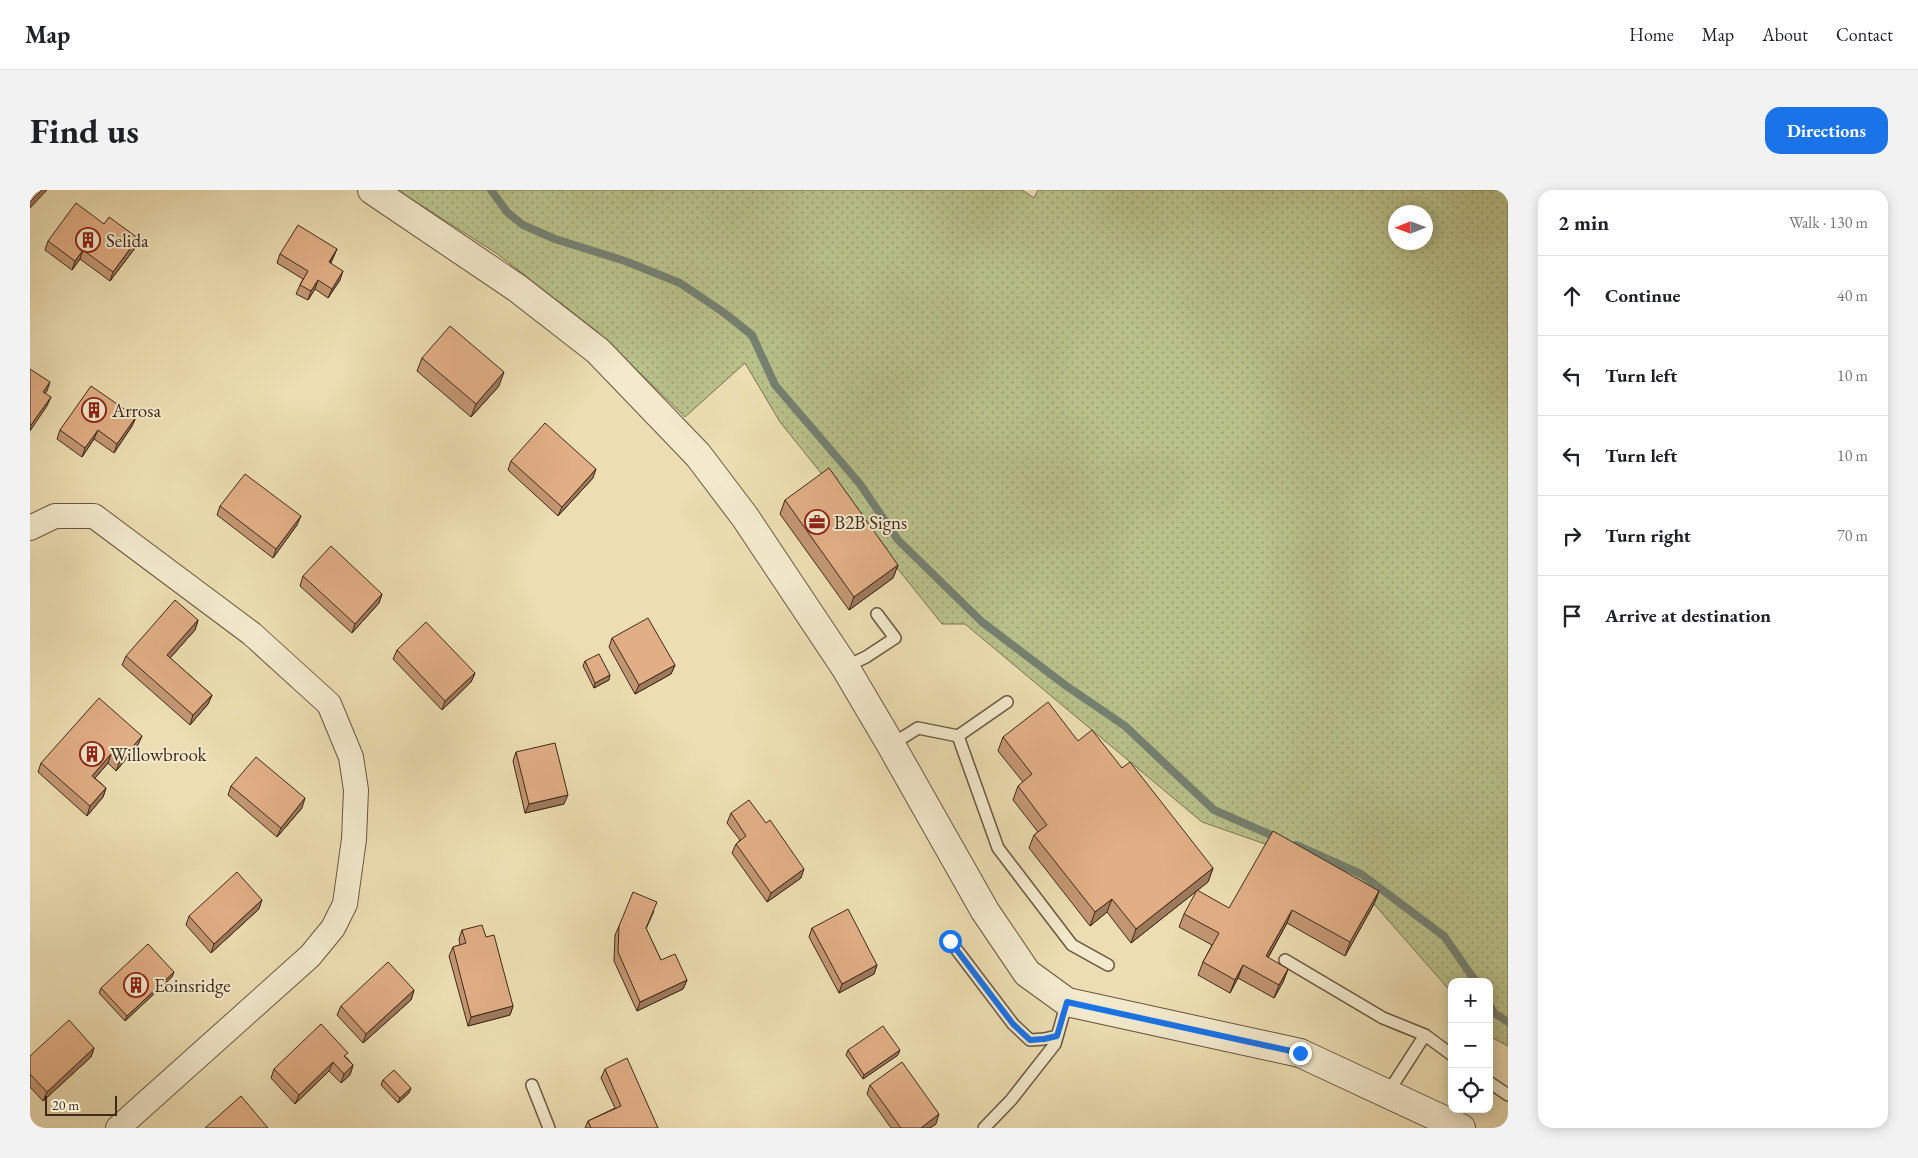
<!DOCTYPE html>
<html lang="en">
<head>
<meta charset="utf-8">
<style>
  body { margin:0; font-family:"EB Garamond",serif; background:#f2f2f2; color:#202124 }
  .controls { position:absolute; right:15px; bottom:15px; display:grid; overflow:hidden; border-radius:10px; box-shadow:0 2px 12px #0003 }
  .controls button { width:45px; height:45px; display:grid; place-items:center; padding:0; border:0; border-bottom:1px solid #e0e0e0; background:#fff; color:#202124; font:25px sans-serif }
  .compass { position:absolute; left:1358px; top:15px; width:45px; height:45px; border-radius:50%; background:#fff; box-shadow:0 2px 12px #0003; rotate:269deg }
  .scale { position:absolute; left:15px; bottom:12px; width:72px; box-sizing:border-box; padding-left:5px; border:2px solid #3f291b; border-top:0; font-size:14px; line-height:18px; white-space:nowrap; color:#3f291b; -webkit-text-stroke:4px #f3eacd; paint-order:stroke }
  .stop { position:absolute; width:15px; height:15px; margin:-11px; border:4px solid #1a73e8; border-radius:50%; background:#fff }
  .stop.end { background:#1a73e8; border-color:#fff; box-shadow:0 1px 5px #0008 }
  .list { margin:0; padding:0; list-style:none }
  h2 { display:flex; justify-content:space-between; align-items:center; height:65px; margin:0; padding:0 20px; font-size:21px }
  h2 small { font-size:16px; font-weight:400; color:#757577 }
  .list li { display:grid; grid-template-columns:32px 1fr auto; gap:15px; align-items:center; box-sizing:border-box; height:80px; padding:0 20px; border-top:1px solid #e0e0e0 }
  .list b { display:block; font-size:19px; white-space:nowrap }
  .list em { font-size:16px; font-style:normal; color:#757577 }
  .icon { flex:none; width:28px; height:28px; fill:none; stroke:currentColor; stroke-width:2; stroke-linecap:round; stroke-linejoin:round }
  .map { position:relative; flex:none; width:1478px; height:938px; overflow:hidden; border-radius:15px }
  header { display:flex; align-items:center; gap:30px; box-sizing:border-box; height:70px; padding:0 25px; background:#fff; border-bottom:1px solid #e0e0e0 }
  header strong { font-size:24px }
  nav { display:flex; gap:28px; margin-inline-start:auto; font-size:18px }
  .intro { display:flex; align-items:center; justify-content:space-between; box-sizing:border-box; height:120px; padding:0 30px }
  h1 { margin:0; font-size:35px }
  .button { padding:12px 22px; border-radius:15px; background:#1a73e8; color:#fff; font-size:18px; font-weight:700 }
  main { display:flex; gap:30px; padding:0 30px }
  aside { flex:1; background:#fff; border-radius:15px; box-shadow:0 2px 12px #0003 }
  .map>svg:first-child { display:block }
  .grass { fill:url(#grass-dots); stroke:#7c7553; fill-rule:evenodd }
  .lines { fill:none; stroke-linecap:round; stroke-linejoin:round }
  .stream { stroke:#758171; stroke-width:8 }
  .service-casing { stroke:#6a5641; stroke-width:14 }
  .minor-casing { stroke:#6a5641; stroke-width:26 }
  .tertiary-casing { stroke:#6a5641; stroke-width:30 }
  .service { stroke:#f3eacd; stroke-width:11 }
  .minor { stroke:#f3eacd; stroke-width:24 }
  .tertiary { stroke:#f3eacd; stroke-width:28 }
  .wall { fill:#c29672; stroke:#3f291b }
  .shaded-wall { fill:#9e7a5d; stroke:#3f291b }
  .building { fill:#e1ae85; stroke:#3f291b }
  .route { stroke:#1a73e8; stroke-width:6 }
  .labels { text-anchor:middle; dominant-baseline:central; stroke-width:4; stroke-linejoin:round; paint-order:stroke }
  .poi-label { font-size:19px; fill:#3f291b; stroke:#f3eacd; text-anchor:start }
</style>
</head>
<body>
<header>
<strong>Map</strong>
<nav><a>Home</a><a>Map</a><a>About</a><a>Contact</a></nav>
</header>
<div class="intro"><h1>Find us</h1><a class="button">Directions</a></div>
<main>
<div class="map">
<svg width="1478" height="938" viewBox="0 0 1478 938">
  <defs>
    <pattern id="grass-dots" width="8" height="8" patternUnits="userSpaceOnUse" patternTransform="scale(1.25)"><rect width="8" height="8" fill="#b9c18b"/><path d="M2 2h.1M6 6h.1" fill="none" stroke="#989d71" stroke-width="1.8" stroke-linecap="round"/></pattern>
  </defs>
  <rect width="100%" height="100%" fill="#ecdeb2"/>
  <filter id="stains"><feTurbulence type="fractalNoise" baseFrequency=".004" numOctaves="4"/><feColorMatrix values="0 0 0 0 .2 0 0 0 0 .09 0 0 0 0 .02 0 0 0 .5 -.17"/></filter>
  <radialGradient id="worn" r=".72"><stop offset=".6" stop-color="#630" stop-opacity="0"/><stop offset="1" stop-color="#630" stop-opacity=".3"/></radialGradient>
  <path class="grass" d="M367,0h625l12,8 4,-8h470v856l-19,-10v-54h-37v11l-78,-89 -106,-59 -66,-23 -237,-198h-23l-162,-202 -35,-59 -60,54 -87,-85 -102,-79zM1366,22h30v30h-30z"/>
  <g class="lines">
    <path class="stream" d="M461,0l16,22 16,13 32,14 70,22 55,22 43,29 29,23 23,50 85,99 38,56 84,82 83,63 60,41 89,84 64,28
      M1266,655l65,29 83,62 32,46
      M1459,814l5,9 14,9"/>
    <defs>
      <path id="service" d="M815,477l21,-10 29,-19 -18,-24
        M928,546l40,112 74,97 36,20
        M861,555l27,-17 40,8 49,-34
        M920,751l63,83 17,16 14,-1 13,-3
        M1255,770l98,58 42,17 27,20
        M1459,892l19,13
        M502,895l17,43
        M1357,904l38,-59
        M954,938l27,-28 44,-56 12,-42"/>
      <path id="minor" d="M0,338l25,-12h39l158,118 77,70 22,53 5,33 -2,49 -9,65 -12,24 -23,28 -192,172"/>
      <path id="tertiary" d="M342,0l145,98 81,63 100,104 47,62 100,150 46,78 94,166 42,62 40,29 233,51 161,75"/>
    </defs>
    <use href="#service" class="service-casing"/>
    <use href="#minor" class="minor-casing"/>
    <use href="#tertiary" class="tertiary-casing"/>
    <use href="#service" class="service"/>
    <use href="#minor" class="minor"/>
    <use href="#tertiary" class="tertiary"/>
  </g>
  <path class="wall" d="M74,34l31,24 -25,33 -30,-22 -8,11 -27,-20 3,-9z
    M307,59l-4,9 -2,5 9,17 -12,18 -13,-9 -7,11 -12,-6 4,-9 3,-6 -26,-16 3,-9z
    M392,168l77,28 -28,31 -54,-46z
    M106,227l-4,9 -18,27 -20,-14 -12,18 -25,-18 3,-9z
    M481,271l82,17 -35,38 -50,-46z
    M755,310l113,65 -5,13 -44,32 -69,-96z
    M190,316l77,19 -24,33 -56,-43z
    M273,386l79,18 -3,9 -27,30 -52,-47z
    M168,430l-3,10 -25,28 42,37 -4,9 -18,21 -68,-60 4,-9z
    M582,448l63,27 -4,9 -36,20 -26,-47z
    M367,460l78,23 -4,9 -29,28 -49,-51z
    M555,471l24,19 -15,8 -11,-22z
    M973,547l75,4 44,27 91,100 -5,14 -77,61 -24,-31 -17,14 -61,-78 5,-13 4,-3 -25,-32 5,-14 5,-4 -25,-31z
    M108,555l-22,26 -8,-8 -13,15 11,10 -3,9 -16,19 -49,-44 3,-9z
    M486,562l48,52 -39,9 -12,-52z
    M201,596l71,22 -25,29 -49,-42z
    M701,623l35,10 35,55 -34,24 -35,-49 4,-9 4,-4 -13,-17z
    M1349,701l-5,13 -29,52 -58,-33 -19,35 20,11 -5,13 -9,16 -36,-20 -8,15 -32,-18 5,-13 9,-17 -33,-18 5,-13z
    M229,719l-48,44 -25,-28 3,-9z
    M624,721l-8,18 15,31 26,20 -4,9 -46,22 -23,-50 1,-26 4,-9z
    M782,738l65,37 -3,9 -35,19 -30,-56z
    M432,740l24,7 27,69 -3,9 -42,11 -19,-70 4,-9 7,-2 -1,-6z
    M142,787l-47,44 -26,-28 2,-5z
    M384,800l-3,10 -48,43 -26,-28 4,-9z
    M64,858l-3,9 -48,44 -13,-14v-31z
    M818,860l50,5 -35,24 -17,-24z
    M316,867l7,8 -3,10 -9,8 -12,-12 -34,33 -24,-26 3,-9z
    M575,879l53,59h-73l3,-7 27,-13 -14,-30z
    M353,890l26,13 -11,10 -17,-18z
    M840,895l66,39 -6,4h-39l-24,-34z"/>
  <path class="shaded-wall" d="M12,0h5l-17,18v-6z
    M108,48l-3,10 -25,33 3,-9z
    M307,59l-4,9 -7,13 3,-9z
    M53,60l-3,9 -8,11 3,-9z
    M313,81l-3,9 -12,18 4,-9z
    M288,90l-3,9 -7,11 3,-9z
    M474,182l-5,14 -28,31 5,-13z
    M20,192l-3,9 -7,10 3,-9z
    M21,207l-4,9 -17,25 1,-6z
    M106,227l-4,9 -18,27 3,-9z
    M68,240l-4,9 -12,18 3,-9z
    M566,279l-3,9 -35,38 4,-9z
    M271,326l-4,9 -24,33 3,-9z
    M868,375l-5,13 -44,32 5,-13z
    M352,404l-3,9 -27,30 3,-9z
    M168,430l-3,10 -31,35 3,-10z
    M645,475l-4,9 -36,20 4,-9z
    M445,483l-4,9 -29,28 3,-9z
    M580,485l-1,5 -15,8 1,-5z
    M182,505l-4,9 -18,21 3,-10z
    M112,546l-4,9 -22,26 4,-10z
    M81,564l-3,9 -19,22 3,-9z
    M76,598l-3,9 -16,19 3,-10z
    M538,605l-4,9 -39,9 4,-9z
    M275,608l-3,10 -25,29 4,-9z
    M1183,678l-5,14 -77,61 5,-14z
    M774,679l-3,9 -34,24 4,-9z
    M1349,701l-5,13 -29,52 5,-14z
    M1082,709l-5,13 -17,14 5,-14z
    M232,710l-3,9 -48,44 3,-9z
    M1262,720l-5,13 -26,47 5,-14z
    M847,775l-3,9 -35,19 3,-9z
    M1213,775l-5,13 -8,15 5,-13z
    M1258,779l-5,13 -9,16 5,-13z
    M144,782l-2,5 -47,44 2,-5z
    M657,790l-4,9 -46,22 3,-9z
    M384,800l-3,10 -48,43 3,-9z
    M483,816l-3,9 -42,11 3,-9z
    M64,858l-3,9 -48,44 4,-9z
    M870,860l-2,5 -35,24 1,-4z
    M303,872l-4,9 -34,33 4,-9z
    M323,875l-3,10 -9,8 3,-9z
    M381,898l-2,5 -11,10 2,-5z
    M909,924l-3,10 -6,4h-9z"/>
  <path class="building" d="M0,0h12l-12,12z
    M46,13l28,21 5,-7 29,21 -25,34 -30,-22 -8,11 -27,-20z
    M268,35l39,24 -8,13 14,9 -11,18 -14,-9 -7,11 -11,-6 8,-14 -28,-17z
    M420,136l54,46 -28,32 -54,-46z
    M0,179l20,13 -7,10 8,5 -20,28 -1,-1z
    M61,196l45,31 -19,27 -19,-14 -13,18 -25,-18z
    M515,233l51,46 -34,38 -51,-46z
    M799,278l69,97 -44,32 -69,-97z
    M215,284l56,42 -25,33 -56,-43z
    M301,356l51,48 -27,30 -52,-48z
    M145,410l23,20 -31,35 45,40 -19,20 -67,-59z
    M618,428l27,47 -36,20 -27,-47z
    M396,432l49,51 -30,28 -48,-51z
    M569,464l11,21 -15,8 -10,-22z
    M69,508l43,38 -22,25 -9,-7 -19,22 14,12 -16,18 -49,-43z
    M1018,512l30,39 14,-11 30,38 8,-6 83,106 -77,61 -24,-30 -17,13 -61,-77 13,-10 -29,-39 14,-12 -29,-37z
    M525,553l13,52 -39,9 -13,-52z
    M226,567l49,41 -24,30 -50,-42z
    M719,610l17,23 4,-3 34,49 -33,24 -35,-49 10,-8 -15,-23z
    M1243,641l106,60 -29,51 -58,-32 -26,46 22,13 -9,16 -36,-20 -8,15 -32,-18 16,-29 -35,-19 13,-24 32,18z
    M207,682l25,28 -48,44 -25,-28z
    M603,702l24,10 -11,26 15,32 14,-6 12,26 -47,22 -22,-50 1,-26z
    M818,719l29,56 -35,19 -30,-56z
    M452,735l4,12 8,-2 19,71 -42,11 -18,-70 13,-4 -4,-13z
    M118,754l26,28 -47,44 -26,-28z
    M358,772l26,28 -48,44 -25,-28z
    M39,830l25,28 -47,44 -17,-18v-18z
    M291,834l27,29 -4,3 9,9 -9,9 -11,-12 -34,33 -25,-26z
    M853,836l17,24 -36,25 -16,-25z
    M597,868l31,70h-67l-3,-7 33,-15 -16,-37z
    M872,872l37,52 -18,14h-20l-31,-43z
    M364,880l17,18 -11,10 -17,-18z
    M211,906l27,32h-63z"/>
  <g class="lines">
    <path class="route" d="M920,751l63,83 17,16 14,-1 13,-3 10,-34 233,51"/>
  </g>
  <defs>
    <symbol id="building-ring" viewBox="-11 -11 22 22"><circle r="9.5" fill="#f3eacd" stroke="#8f2418" stroke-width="1.5"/><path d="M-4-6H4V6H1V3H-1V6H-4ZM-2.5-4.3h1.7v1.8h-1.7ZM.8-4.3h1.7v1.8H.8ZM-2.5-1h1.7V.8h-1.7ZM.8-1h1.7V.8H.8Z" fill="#8f2418"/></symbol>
    <symbol id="office-ring" viewBox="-11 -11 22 22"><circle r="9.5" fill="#f3eacd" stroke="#8f2418" stroke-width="1.5"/><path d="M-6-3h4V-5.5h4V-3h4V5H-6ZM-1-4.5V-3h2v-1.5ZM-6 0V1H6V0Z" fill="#8f2418"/></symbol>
  </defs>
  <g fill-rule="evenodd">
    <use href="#building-ring" x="44" y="36" width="28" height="28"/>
    <use href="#building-ring" x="50" y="206" width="28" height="28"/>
    <use href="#office-ring" x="773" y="318" width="28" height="28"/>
    <use href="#building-ring" x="48" y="550" width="28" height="28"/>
    <use href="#building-ring" x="92" y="781" width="28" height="28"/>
  </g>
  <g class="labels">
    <g class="poi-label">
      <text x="76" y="50">Selida</text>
      <text x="82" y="220">Arrosa</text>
      <text x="804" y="332">B2B Signs</text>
      <text x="80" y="564">Willowbrook</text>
      <text x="124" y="795">Eoinsridge</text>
    </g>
  </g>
  <rect width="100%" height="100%" filter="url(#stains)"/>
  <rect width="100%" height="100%" fill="url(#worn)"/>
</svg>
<div class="controls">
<button>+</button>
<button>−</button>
<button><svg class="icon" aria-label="locate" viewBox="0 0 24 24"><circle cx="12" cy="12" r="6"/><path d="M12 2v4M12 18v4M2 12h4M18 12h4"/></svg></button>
</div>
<svg class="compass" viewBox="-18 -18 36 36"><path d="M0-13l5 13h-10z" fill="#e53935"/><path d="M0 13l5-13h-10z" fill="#757577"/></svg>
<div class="scale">20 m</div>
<div class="stop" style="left:920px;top:751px"></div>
<div class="stop end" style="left:1270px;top:863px"></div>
</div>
<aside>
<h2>2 min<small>Walk · 130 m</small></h2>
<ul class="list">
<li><svg class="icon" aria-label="ahead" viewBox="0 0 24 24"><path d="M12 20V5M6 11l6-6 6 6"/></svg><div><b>Continue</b></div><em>40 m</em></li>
<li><svg class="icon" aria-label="left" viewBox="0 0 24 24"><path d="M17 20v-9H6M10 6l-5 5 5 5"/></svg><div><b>Turn left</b></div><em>10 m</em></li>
<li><svg class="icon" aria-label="left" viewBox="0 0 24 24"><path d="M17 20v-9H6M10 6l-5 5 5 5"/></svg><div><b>Turn left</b></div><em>10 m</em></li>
<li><svg class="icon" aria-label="right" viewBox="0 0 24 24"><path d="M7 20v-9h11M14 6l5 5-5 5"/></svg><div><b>Turn right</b></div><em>70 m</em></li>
<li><svg class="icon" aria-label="arrive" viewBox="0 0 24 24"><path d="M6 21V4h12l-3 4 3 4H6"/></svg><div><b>Arrive at destination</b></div></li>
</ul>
</aside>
</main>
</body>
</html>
